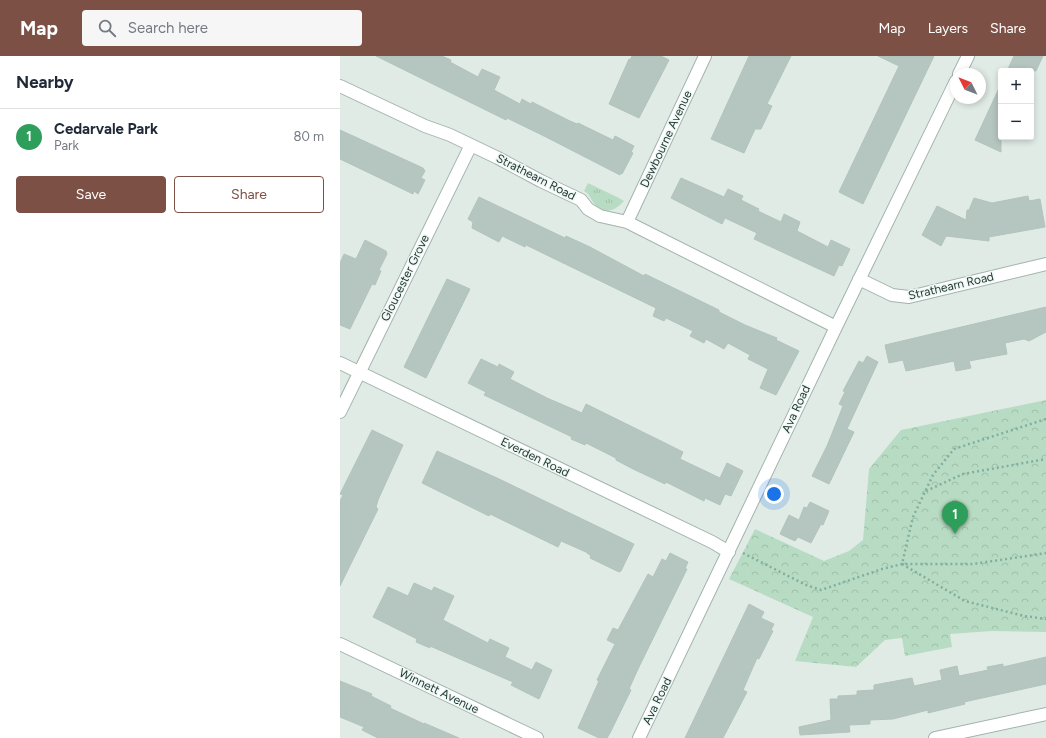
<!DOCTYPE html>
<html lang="en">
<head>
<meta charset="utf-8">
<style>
  body { margin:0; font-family:Figtree,sans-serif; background:#f6f6f7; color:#1f2937 }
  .controls { position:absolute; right:12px; top:12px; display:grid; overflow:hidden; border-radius:4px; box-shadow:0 2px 6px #0003 }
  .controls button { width:36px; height:36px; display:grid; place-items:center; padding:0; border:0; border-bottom:1px solid #e0e1e3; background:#fff; color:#1f2937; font:20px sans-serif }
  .compass { position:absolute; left:610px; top:12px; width:36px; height:36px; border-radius:50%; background:#fff; box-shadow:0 2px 6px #0003; rotate:312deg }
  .you { position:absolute; left:434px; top:438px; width:14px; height:14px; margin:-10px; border:3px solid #fff; border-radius:50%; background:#1a73e8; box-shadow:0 0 0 6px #1a73e833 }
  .badge { display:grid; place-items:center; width:26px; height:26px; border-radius:50%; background:#7d5045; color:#fff; font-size:13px; font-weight:700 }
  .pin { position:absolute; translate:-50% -33px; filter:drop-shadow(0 1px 2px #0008) }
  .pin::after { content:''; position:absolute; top:21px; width:14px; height:12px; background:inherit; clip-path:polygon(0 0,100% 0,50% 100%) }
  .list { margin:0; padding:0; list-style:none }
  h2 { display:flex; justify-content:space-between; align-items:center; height:52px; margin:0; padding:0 16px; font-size:17px }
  h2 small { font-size:13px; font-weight:400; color:#747a83 }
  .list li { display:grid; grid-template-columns:26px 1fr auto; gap:12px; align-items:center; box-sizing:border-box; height:56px; padding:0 16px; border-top:1px solid #e0e1e3 }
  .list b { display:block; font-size:15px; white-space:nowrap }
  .list p { margin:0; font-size:13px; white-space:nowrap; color:#747a83 }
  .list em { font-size:13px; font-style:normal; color:#747a83 }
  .actions { display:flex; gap:8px; padding:12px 16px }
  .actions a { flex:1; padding:9px 0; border:1px solid #7d5045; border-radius:4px; text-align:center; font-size:14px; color:#7d5045 }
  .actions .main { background:#7d5045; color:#fff }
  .icon { flex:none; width:22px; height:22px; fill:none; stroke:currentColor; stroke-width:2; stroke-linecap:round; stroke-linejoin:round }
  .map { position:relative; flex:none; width:706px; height:682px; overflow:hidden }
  header { display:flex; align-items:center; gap:24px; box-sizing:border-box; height:56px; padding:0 20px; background:#7d5045; color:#fff }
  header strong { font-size:19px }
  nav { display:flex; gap:22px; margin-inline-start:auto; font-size:14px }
  .search { width:280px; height:36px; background:#f6f6f7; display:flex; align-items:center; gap:10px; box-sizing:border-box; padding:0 14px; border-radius:4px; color:#747a83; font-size:15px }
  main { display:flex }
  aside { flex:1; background:#fff }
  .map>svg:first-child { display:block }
  .grass { fill:url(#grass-tufts) }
  .forest { fill:url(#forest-crowns) }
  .building { fill:#b5c5bf; stroke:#b2c4bd }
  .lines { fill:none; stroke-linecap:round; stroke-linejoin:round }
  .minor-casing { stroke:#a3b3ad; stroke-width:14 }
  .path { stroke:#80aea1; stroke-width:2.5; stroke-dasharray:2 3; stroke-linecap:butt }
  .minor { stroke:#fff; stroke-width:12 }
  .labels { text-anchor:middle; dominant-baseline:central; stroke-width:3; stroke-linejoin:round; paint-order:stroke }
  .street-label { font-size:12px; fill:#213b34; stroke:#f0f7f4 }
</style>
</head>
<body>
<header>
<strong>Map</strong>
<div class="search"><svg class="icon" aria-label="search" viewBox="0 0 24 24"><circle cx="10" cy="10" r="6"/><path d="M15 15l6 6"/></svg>Search here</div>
<nav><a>Map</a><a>Layers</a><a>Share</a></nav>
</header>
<main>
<aside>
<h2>Nearby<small></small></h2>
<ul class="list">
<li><span class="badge" style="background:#2e9e5b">1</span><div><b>Cedarvale Park</b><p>Park</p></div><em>80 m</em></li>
</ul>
<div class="actions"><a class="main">Save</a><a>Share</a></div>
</aside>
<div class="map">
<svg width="706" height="682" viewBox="0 0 706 682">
  <defs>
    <pattern id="grass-tufts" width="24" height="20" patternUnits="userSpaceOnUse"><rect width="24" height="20" fill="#b8dcc3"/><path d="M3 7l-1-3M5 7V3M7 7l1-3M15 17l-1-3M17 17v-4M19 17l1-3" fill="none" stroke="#9ebea8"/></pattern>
    <pattern id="forest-crowns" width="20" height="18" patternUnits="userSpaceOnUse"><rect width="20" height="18" fill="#b8dcc3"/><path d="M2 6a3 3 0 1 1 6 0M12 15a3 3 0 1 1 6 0" fill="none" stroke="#9ebea8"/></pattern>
  </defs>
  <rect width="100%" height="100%" fill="#e0ebe6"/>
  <path class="grass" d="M248,127l31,15 5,3c-8,9 -18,14 -28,5 -5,-5 -5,-11 -12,-15z"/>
  <path class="forest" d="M706,344v232l-54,-1 -42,3 2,13 -47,9 -3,-18 -17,2 -29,27 -61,-6 18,-44 -84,-38 26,-50 69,32 25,-10 14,-11 6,-71 32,-39z"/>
  <path class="building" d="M36,0h66l9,4 -1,2 28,15 4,-8 18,8 -6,13 26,14 2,-5 9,5 1,-2 38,19 7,3 1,-1 35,17 2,-4 19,10 -3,6 2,1 -11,21 -1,-1 -1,2 -74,-38 -39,-19 -1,2z
    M292,0h29l8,4 -30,58 -30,-14 20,-45 1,1z
    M409,0h42l-24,48 5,2 -11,23h-6l-11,24 -33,-14z
    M538,0h56l-71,148 -24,-12 60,-126z
    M674,0h29l-7,15h-29z
    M661,28v68l-26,-12z
    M0,74l83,38 2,3 -4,7 4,2 -7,14 -4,-3 -1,3 -73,-35z
    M341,122l43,19 4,-8 15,7 -2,4 18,9 -1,2 23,11 3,-8 16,8 -3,9 31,16 3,-7 19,9 -8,17 -3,-1 -5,11 -80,-37 3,-6 -32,-15 -3,6 -51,-26z
    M688,140l1,5 11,-2 5,28 -56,10v4l-43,-5 -5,10 -19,-11 15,-29 29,14 1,-10h2l5,-12 18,5z
    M139,141l86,41 1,-2 24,11 54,29 1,-2 74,36v2l26,13 32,13 -1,2 23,11 -23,44 -16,-7 8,-19 -20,-10 2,-4 -22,-12 -4,6 -18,-10 -2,4 -14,-7 3,-5 -27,-13 -2,3 -11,-5 3,-8 -130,-63 -1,2 -23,-11 -3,6 -27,-14 1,-6 -5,-3z
    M25,184l21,11 1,3 -8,16 2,1 -6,14 -3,-1 -22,45 -10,-4v-62l4,-9 12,5z
    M107,223l23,10 -44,89 -22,-11z
    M706,251v25l-17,9 -5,-2 -19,4 2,11 -38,7 2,7 -15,3 -2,-10 -48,10 -3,-11 -14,3 -4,-18z
    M527,300l11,6 -31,67 7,3 -25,52 -17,-8 15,-30 16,-40 -4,-2 6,-12 -2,-1 16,-30 4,2z
    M141,303l17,8 1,-3 15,8 -4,7 37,19 35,15 4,-9 75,37 22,11 -3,7 40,19 7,-15 16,8 -12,25 -6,-2 -5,11 -15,-7 -1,3 -38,-19 -1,2 -32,-15 -17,-9v-2l-30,-15 -1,2 -14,-6 1,-2 -88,-42 2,-3 -18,-9z
    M32,374l31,15 -25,55 -2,7 2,2 -38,77v-85l3,-6 -3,-1z
    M97,395l60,27 137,66 -13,27 -2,1 -29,-14 1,-2 -5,-4 -25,-11 -3,6 -68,-33 -1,2 -67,-33z
    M470,446l19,9 -6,14 -2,-1 -10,19 -13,-6 -3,4 -15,-7 9,-19 10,5 5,-13 3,1z
    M330,497l18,9 -3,7h2l-49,100 -9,20 2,1 -21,43 -3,5h-8l-21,-10 21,-47 -2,-1 18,-36 -8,-4 6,-12 5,2 30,-56 5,3 9,-18 4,2z
    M74,527l18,8 2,-4 20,9 -11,24 45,23 2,-4 19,9 -4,9 27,13 4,-8 16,8 -13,29 -28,-14 2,-3 -60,-26 -23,-10v2l-14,-6 1,-3 -44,-22 15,-30 20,9z
    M409,548l15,8 -3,6 13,6 -3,6 2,1 -14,28 -2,-1 -14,32 4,2 -24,46h-38z
    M706,601v27l-82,18 1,2 -37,9v-3l-35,9 -23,1v4l-21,1 1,7 -50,3 -1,-8 32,-7 -1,-21h8v-3l19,-1v-4l17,-1v-5l38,-7 2,8 28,-6 -2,-10 17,-4 2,10 29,-6 -1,-3 16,-3v3z
    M0,625l32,13 -1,2 20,10 -1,2 34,16v-1l35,15h-81l-16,-8 2,-3 -24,-10z"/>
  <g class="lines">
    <defs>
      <path id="minor" d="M619,18l9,-18
        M0,30l85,40 25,9 48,23 43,23 40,19 7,9 12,7 27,6 209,105
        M287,166l78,-166
        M519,223l33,16 17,2 137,-33
        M0,307l372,179 17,10
        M0,356l131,-267
        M0,588l197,94
        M299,682l197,-411 120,-246
        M595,682l111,-24"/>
    </defs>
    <use href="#minor" class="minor-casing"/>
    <path class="path" d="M706,363l-92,30 -21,26 -20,42 -11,47 63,37 59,15 22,3
      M586,435l37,-17 83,-15
      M403,497l63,32 15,5 61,-21 20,-5h71l73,-11"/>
    <use href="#minor" class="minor"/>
  </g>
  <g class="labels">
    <g class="street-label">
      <text transform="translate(326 83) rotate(-65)">Dewbourne Avenue</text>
      <text transform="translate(196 121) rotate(27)">Strathearn Road</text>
      <text transform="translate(65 222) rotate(-64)">Gloucester Grove</text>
      <text transform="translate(611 230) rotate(-13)">Strathearn Road</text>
      <text transform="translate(456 353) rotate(-65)">Ava Road</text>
      <text transform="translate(195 401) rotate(26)">Everden Road</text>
      <text transform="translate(99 635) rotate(26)">Winnett Avenue</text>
      <text transform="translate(317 645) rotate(-64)">Ava Road</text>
    </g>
  </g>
</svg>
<div class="controls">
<button>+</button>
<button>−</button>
</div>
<svg class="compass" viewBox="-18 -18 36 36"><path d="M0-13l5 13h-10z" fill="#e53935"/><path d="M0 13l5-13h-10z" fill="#747a83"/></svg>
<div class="you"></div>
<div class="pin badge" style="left:615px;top:478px;background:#2e9e5b">1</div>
</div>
</main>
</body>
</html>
